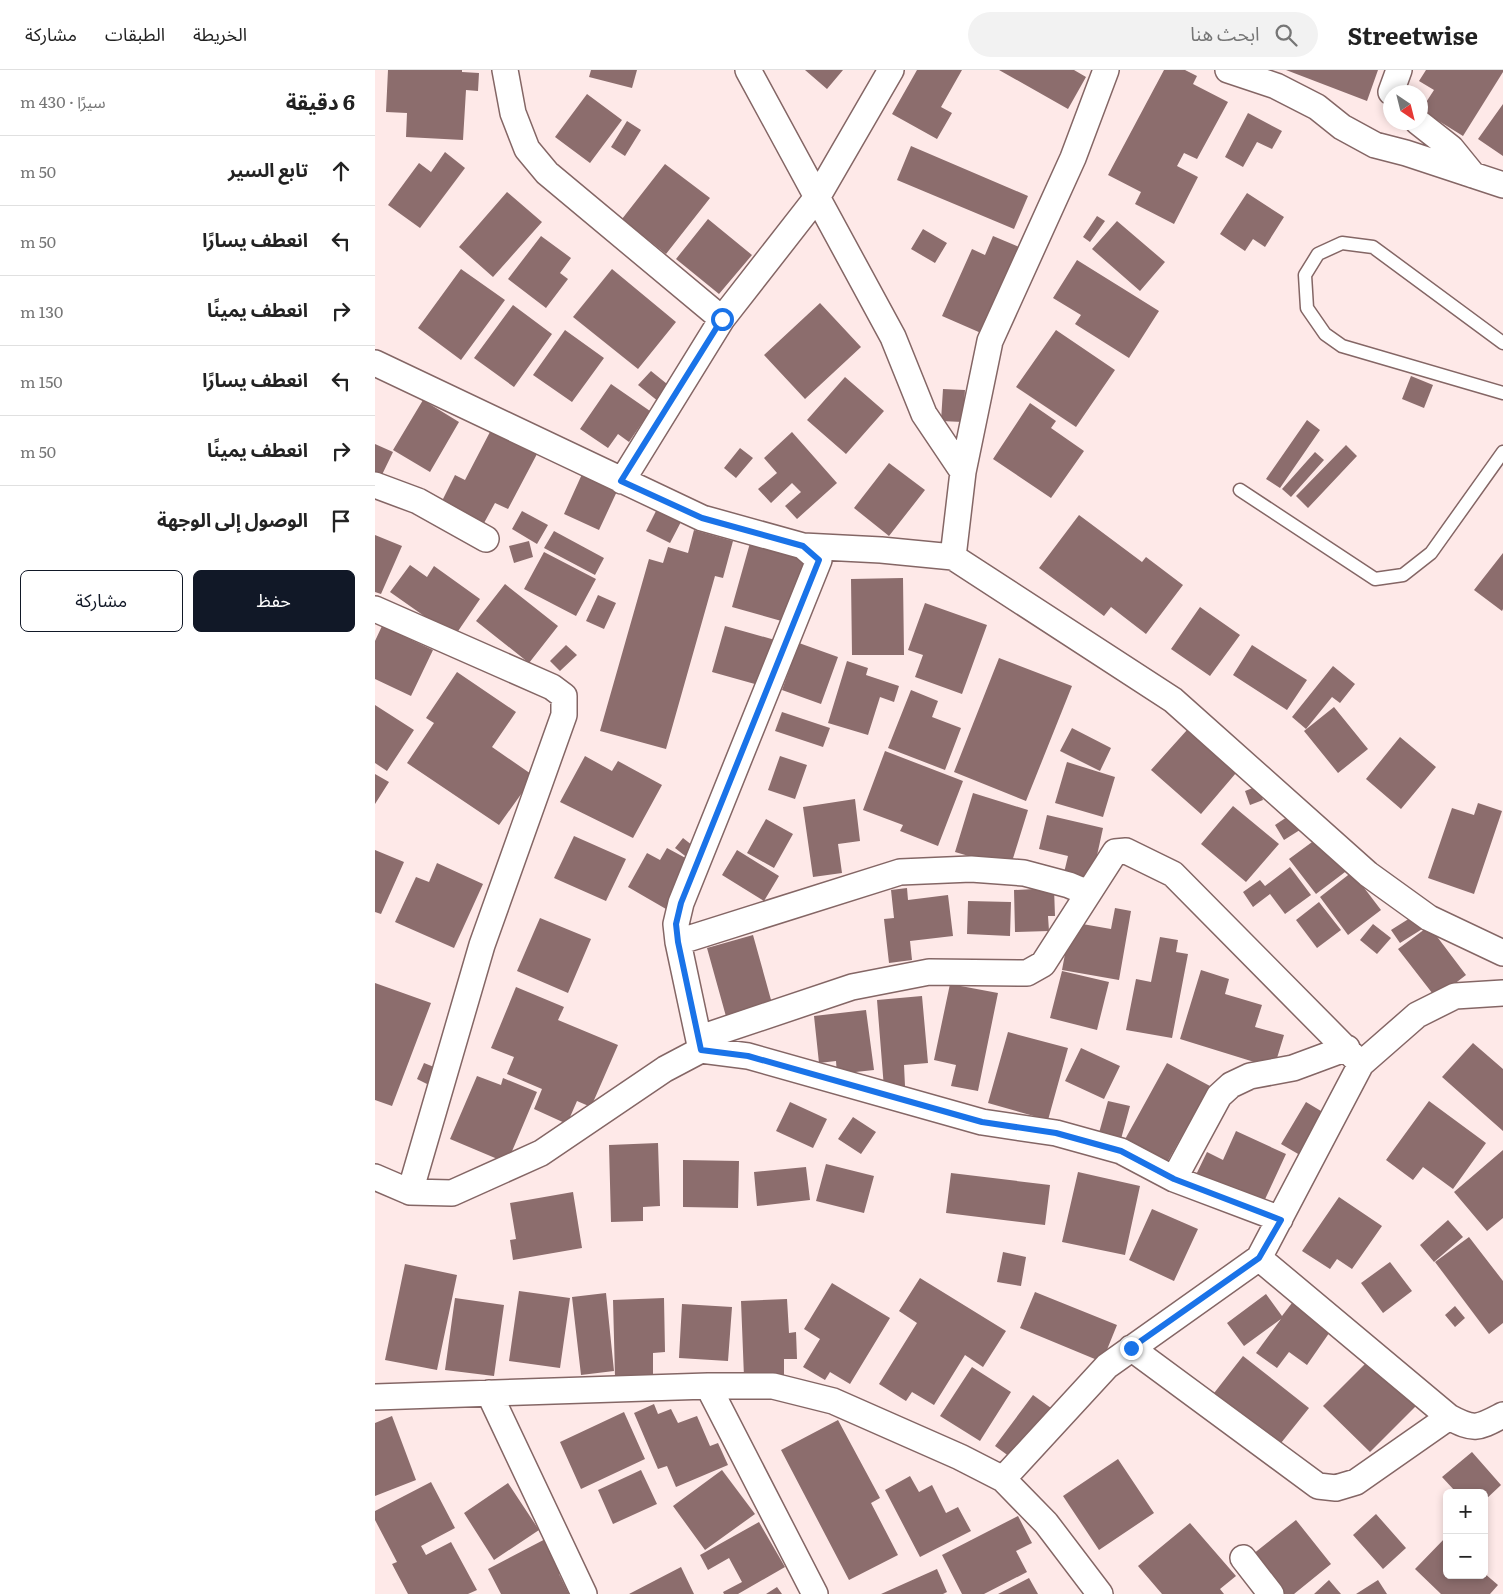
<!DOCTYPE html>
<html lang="ar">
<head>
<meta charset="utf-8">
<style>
  body { margin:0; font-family:Literata,"Noto Sans Arabic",serif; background:#f2f2f2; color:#222; direction:rtl }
  .controls { position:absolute; right:15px; bottom:15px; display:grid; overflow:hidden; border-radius:8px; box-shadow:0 2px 8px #0003 }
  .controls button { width:45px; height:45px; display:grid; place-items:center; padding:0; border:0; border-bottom:1px solid #e0e0e0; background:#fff; color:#222; font:25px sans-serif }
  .compass { position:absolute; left:1008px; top:15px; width:45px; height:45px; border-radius:50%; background:#fff; box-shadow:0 2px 8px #0003; rotate:145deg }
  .stop { position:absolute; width:15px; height:15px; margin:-11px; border:4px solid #1a73e8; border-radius:50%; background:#fff }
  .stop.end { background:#1a73e8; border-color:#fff; box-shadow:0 1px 5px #0008 }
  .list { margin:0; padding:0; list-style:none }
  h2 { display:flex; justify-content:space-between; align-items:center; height:65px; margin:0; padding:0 20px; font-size:21px }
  h2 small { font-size:16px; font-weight:400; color:#767676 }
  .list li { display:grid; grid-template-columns:32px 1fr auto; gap:15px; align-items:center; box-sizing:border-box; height:70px; padding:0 20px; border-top:1px solid #e0e0e0 }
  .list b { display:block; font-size:19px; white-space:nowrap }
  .list em { font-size:16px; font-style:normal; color:#767676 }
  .actions { display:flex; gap:10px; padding:15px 20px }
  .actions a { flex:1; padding:11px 0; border:1px solid #111827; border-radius:8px; text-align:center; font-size:18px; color:#111827 }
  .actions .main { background:#111827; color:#fff }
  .icon { flex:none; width:28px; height:28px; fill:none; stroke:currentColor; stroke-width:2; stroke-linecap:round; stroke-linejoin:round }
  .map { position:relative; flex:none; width:1128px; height:1524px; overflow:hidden; direction:ltr }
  header { display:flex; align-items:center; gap:30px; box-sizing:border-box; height:70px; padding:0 25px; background:#fff; border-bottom:1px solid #e0e0e0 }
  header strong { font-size:24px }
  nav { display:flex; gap:28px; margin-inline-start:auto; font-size:18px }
  .search { width:350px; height:45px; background:#f2f2f2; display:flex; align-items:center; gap:12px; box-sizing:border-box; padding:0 18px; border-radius:28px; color:#767676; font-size:19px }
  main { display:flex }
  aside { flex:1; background:#fff }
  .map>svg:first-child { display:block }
  .building { fill:#8c6d6d }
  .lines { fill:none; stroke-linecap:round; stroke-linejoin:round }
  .service-casing { stroke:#846665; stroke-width:15 }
  .minor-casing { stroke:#846665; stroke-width:28 }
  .service { stroke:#fff; stroke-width:12 }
  .minor { stroke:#fff; stroke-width:25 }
  .route { stroke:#1a73e8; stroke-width:6 }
</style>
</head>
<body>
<header>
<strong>Streetwise</strong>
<div class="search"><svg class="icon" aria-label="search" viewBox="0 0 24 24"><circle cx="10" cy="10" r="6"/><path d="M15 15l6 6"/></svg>ابحث هنا</div>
<nav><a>الخريطة</a><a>الطبقات</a><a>مشاركة</a></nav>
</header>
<main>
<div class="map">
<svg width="1128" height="1524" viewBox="0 0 1128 1524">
  <rect width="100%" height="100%" fill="#fee9e8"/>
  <path class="building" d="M13,0h74v2l17,1 -1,18 -12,-1 -3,50 -57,-3 1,-24 -21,-1z
    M216,0h46l-5,18 -43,-11z
    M430,0h38l-16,19z
    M542,0h45l-21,37 11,6 -15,26 -45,-25z
    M624,0h75l12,7 -18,32z
    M789,0h21l12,6 -4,8 35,18 -31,57 -13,-6 -7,13 21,11 -24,47 -39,-20 6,-12 -33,-17z
    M911,0h92l-11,31z
    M1051,0h77v2l-40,64 -42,-26 13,-20 -15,-9z
    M212,24l35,26 -32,43 -35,-26z
    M1128,34v52l-25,-17z
    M873,43l34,18 -10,18 -15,-7 -14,25 -18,-10z
    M252,51l14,9 -16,26 -14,-9z
    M536,76l117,50 -14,33 -117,-49z
    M70,82l20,16 -45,60 -32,-23 31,-42 12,9z
    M290,94l45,34 -44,56 -44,-35z
    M132,122l35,30 -49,55 -34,-30z
    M872,123l37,24 -19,30 -12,-8 -8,12 -25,-17z
    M722,146l8,5 -15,21 -7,-5z
    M333,149l44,36 -33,39 -43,-35z
    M742,151l48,41 -25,29 -48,-42z
    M548,159l24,14 -12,20 -24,-14z
    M166,166l30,22 -11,15 8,6 -22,29 -38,-29z
    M618,166l26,11 -38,86 -39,-17 30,-67 13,6z
    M702,190l82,51 -30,47 -54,-34 6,-9 -28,-17z
    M86,199l44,31 -44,60 -43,-32z
    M237,199l64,53 -38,47 -65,-52z
    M445,233l41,44 -56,52 -41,-44z
    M138,235l39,29 -38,53 -40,-29z
    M190,260l39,28 -32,44 -39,-27z
    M681,260l59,40 -39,57 -60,-40z
    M276,301l21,17 -13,14 -21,-17z
    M1036,306l22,9 -9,23 -22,-9z
    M470,307l39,34 -38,43 -39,-34z
    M236,314l39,27 -21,31 -11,-8 -10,14 -28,-19z
    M568,319l22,1 -2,32 -22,-1z
    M48,330l36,22 -29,50 -37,-22z
    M655,333l26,18 -5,7 33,23 -33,47 -58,-39z
    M932,350l13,10 -40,58 -14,-9z
    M116,360l46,24 -29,55 -13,-6 -11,20 -42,-22 13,-26 10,5z
    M417,362l45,51 -40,36 -12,-13 16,-14 -9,-9 -21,20 -13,-14 19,-16 -13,-15z
    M0,374l18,8 -15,31 -3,-1z
    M971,375l11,11 -49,52 -12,-12z
    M365,378l13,10 -17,20 -12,-10z
    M940,382l9,8 -33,37 -9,-8z
    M514,393l36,27 -36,46 -35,-28z
    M208,402l36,15 -20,43 -35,-16z
    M284,435l24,13 -13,25 -24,-12z
    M147,441l26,14 -11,19 -25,-15z
    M704,445l63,47 4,-5 37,28 -37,49 -35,-27 -7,9 -65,-48z
    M319,460l39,11 -10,37 -8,-2 -49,173 -66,-18 49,-172 14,4 5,-16 20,6z
    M179,461l50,27 -9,17 -51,-27z
    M0,465l27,11 -21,48 -6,-2z
    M154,471l4,16 -19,6 -5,-17z
    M375,473l60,17 -18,64 -60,-17z
    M169,482l52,27 -20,37 -52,-27z
    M1128,483v56l-1,2 -28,-21z
    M35,495l17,12 7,-11 46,33 -26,38 -64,-45z
    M528,508l1,77h-52l-1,-76z
    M130,514l53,42 -29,37 -53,-42z
    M223,525l18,8 -12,26 -18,-8z
    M550,533l62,22 -25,69 -47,-17 8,-22 -15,-5z
    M825,537l40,28 -30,41 -39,-27z
    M7,556l51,24 -22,46 -36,-17v-38z
    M350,556l50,14 -13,46 -50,-14z
    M424,573l39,14 -17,47 -39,-14z
    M191,575l11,10 -17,16 -10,-10z
    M877,575l55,35 -20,30 -54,-35z
    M624,588l73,28 -46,115 -72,-29z
    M472,591l21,7 -2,7 33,11 -5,16 -14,-5 -12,38 -40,-12z
    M958,596l22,18 -15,19 -8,-6 -26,32 -14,-12z
    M82,602l59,40 -24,35 42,29 -35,49 -92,-62 27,-40 -8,-5z
    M536,620l27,11 -6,16 29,11 -16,42 -57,-22z
    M0,635l39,25 -27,41 -12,-8z
    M959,637l34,42 -30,24 -34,-42z
    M407,642l48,16 -7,19 -48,-16z
    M697,658l39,20 -11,23 -40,-20z
    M812,660l49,43 -35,41 -50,-44z
    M1025,667l36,30 -35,42 -35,-30z
    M510,681l78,30 -25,65 -38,-15 3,-6 -40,-15z
    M210,686l27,15 6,-10 44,24 -29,53 -73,-36z
    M405,686l27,9 -12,34 -27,-9z
    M692,692l48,15 -12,40 -48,-14z
    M0,704l14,8 -14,22z
    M883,716l5,14 -13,5 -5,-14z
    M598,723l55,17 -18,58 -55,-16z
    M480,729l5,42 -22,3 4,29 -29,4 -10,-70z
    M1103,733l24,8 -28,83 -46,-16 24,-70 22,7z
    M858,736l46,38 -33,38 -45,-38z
    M918,743l10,15 -19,12 -9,-15z
    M672,745l56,13 -12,55 -28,-6 5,-21 -29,-7z
    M391,749l27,15 -19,34 -27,-15z
    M948,764l26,35 -33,25 -27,-35z
    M199,766l52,23 -20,42 -52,-23z
    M308,768l14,11 -8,10 -14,-11z
    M292,778l26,14 -27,47 -38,-22 19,-34 13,7z
    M0,780l29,12 -23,52 -6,-2z
    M362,780l42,26 -15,25 -42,-26z
    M62,793l46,21 -29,64 -59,-26 21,-45 13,5z
    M915,797l21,28 -26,19 -15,-20 -17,13 -10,-15 17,-12 5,6z
    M977,802l29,38 -33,25 -28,-38z
    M532,818l1,12 40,-5 5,41 -43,5 2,19 -23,3 -5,-44 10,-1 -3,-28z
    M679,818l1,28h-7l1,15 -34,1 -1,-42z
    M593,831l43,1 -1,34 -43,-2z
    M944,832l22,28 -24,18 -21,-28z
    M740,838l16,3 -12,69 -57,-10 9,-48 40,7z
    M1043,843l9,13 -27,17 -9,-13z
    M165,848l51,21 -23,54 -51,-22z
    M998,854l18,14 -14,16 -17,-14z
    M1054,856l37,49 -30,23 -38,-49z
    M378,865l20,72 -46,13 -20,-72z
    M785,867l18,3 -2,12 12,2 -16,84 -46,-8 10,-51 15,3z
    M826,900l28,9 -4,15 37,11 -7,22 29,8 -10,33 -94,-29z
    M687,901l47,11 -12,48 -47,-12z
    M0,913l56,20 -39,103 -17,-6z
    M575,914l48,9 -20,98 -27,-5 5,-21 -22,-5z
    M141,917l48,20 -6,13 60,25 -27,62 -14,-6 -10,23 -33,-15 8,-20 -35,-15 7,-17 -23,-9z
    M547,926l6,67 -24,2 1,21 -21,2 -7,-88z
    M491,940l8,60 -37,4 -1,-13 -17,2 -5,-47z
    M633,962l60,16 -20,72 -60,-17z
    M1098,973l30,26v62l-61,-54z
    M706,978l39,18 -16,33 -39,-18z
    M49,993l15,6 -8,17 -14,-7z
    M792,993l43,23 -45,80 -42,-23z
    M102,1006l24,9 2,-7 34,14 -30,71 -57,-24z
    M733,1031l22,5 -9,33 -22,-6z
    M1054,1031l57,42 -33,46 -30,-22 -10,13 -27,-20z
    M415,1032l37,17 -14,29 -37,-17z
    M931,1032l25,15 -26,41 -24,-14z
    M478,1047l23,15 -15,22 -23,-15z
    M861,1061l50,23 -26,56 -67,-29 14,-29 16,8z
    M283,1073l2,63 -17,1v14l-32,1 -2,-77z
    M1128,1080v68l-16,13 -33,-39z
    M308,1090l56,1 -1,47 -55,-1z
    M451,1094l48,12 -10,37 -48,-12z
    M431,1097l4,33 -53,6 -3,-34z
    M703,1102l62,14 -15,69 -63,-13z
    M576,1103l99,12 -5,40 -99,-12z
    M198,1122l9,56 -69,12 -3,-20 6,-1 -6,-36z
    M964,1127l43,29 -30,43 -15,-10 -7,10 -28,-18z
    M777,1139l46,20 -24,52 -45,-21z
    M1073,1150l15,17 -29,25 -14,-17z
    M1094,1167l34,44v42l-14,11 -54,-72z
    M628,1182l23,5 -5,29 -24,-4z
    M1015,1192l22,29 -29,22 -22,-30z
    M30,1194l52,11 -20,95 -52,-10z
    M545,1208l86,53 -23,36 -18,-12 -31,50 -22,-13 -6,9 -27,-17 38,-61 -18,-12z
    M457,1213l58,35 -40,66 -20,-12 -5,8 -22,-13 17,-28 -16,-10z
    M144,1221l51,7 -10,70 -51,-7z
    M660,1222l82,33 -15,37 -82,-34z
    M231,1223l8,78 -33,4 -9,-78z
    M891,1224l16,22 13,-17 39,27 -27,39 -18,-13 -12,16 -21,-15 25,-34 -37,27 -17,-23z
    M80,1228l49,7 -10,71 -49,-6z
    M289,1228l1,54 -12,1v22l-38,2 -2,-77z
    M412,1229l2,34 7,-1 1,27h-13v16l-40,2 -3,-76z
    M307,1234l50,3 -4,54 -49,-3z
    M1080,1236l10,12 -10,9 -10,-12z
    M868,1286l66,52 -32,40 -66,-51z
    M994,1290l47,46 -46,46 -47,-46z
    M597,1297l39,25 -31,49 -40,-25z
    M658,1325l29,21 -38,51 -29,-21z
    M279,1334l4,10 13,-5 7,14 19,-7 13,30 8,-3 10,22 -52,22 -9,-21 -9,3 -24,-56z
    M249,1342l21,47 -64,30 -21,-47z
    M17,1346l24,64 -41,16v-73z
    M463,1350l42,78 -9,5 27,52 -49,25 -68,-130z
    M1097,1382l29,33 -17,16v-8h-31l2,-2 -13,-14z
    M743,1389l36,54 -55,37 -36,-54z
    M266,1400l16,34 -44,20 -15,-34z
    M347,1400l33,44 -50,36 -32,-44z
    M535,1406l9,16 13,-7 14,28 12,-6 13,24 -51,26 -35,-67z
    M56,1412l24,46 -34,18 5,9 25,-13 26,48 -9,4h-60l-16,-30 5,-2 -22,-42v-9z
    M133,1413l31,47 -45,30 -30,-47z
    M1001,1444l30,34 -23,21 -30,-34z
    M643,1446l14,27 -16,8 11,21 -43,22h-22l-20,-39z
    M921,1450l35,44 -37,30h-34l-22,-28z
    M384,1452l26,45 -47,27h-14l-1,-2 19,-10 -13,-24 -21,12 -8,-15z
    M815,1453l46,53 -16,13 4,5h-62l-24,-28z
    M178,1465l18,33 -12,6 10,20h-68l-13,-25z
    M1072,1466v39h37v-2l14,12 -8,9h-49l-26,-25z
    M306,1497l13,27h-65z
    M562,1499l10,23 -4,2h-62z
    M654,1508l9,16h-40z
    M954,1510l12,14h-27z
    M1003,1510l9,14h-31z
    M402,1517l5,7h-16z"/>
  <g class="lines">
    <defs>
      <path id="service" d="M1128,273l-130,-96 -31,-4 -24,11 -13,21 2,33 18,26 17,12 161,47
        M865,420l135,89 28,-4 28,-22 72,-101"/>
      <path id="minor" d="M130,0l8,43 14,36 20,24 175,146
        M373,0l145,267 31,77 39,58
        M853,0l48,16 41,21 25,20 33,18 31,8 97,32
        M1016,22l8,-22
        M1043,52l33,26 22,27
        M0,293l327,155 101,28 78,4 72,7 220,143 195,174 61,44 74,35
        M247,411l100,-162 96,-123 73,-126
        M0,415l43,16 68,38
        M578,487l10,-85 27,-131 83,-183 33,-88
        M0,539l177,78 12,9v19l-82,230 -72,247
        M303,872l222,-70 71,-3 53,4 45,12 19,8
        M325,968l152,-51 77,-15 98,1 16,-9 72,-112 11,-1 47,23 188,190
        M326,980l-23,-108 -2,-18 5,-21 138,-343 -16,-14
        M0,1107l35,15 42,1 89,-40 124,-84 36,-19 47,6 234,66 74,11 65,18 53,28 106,40
        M799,1109l45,-83 12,-11 19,-9 43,-8 54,-20
        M884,1188l190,159c26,14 29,11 54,-2
        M756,1278l187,138 18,2 20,-6 93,-65
        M333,1316l107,208
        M114,1323l95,201
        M0,1327l333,-11h65l60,15 127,56 43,22 43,44 54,71
        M628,1409l104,-113 152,-108 102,-194 56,-49 38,-19 48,-3
        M868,1488l28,36"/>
    </defs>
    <use href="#service" class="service-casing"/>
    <use href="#minor" class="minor-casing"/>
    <use href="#service" class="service"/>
    <use href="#minor" class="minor"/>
  </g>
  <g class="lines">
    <path class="route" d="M347,249l-101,162 81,37 101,28 16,14 -138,343 -5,21 2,18 23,108 47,6 234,66 74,11 65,18 53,28 107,41 -22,38 -128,90"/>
  </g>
</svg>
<div class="controls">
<button>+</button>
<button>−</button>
</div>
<svg class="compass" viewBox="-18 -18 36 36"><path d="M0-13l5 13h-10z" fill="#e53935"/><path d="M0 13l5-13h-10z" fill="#767676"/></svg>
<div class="stop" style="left:347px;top:249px"></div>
<div class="stop end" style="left:756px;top:1278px"></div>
</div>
<aside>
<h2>6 دقيقة<small>سيرًا · 430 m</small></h2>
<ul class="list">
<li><svg class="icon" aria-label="ahead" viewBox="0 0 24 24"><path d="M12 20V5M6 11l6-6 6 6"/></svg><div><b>تابع السير</b></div><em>50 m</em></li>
<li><svg class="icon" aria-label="left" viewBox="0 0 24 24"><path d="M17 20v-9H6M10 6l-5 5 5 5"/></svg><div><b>انعطف يسارًا</b></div><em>50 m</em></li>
<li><svg class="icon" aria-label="right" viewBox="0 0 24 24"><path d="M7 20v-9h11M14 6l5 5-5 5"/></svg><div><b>انعطف يمينًا</b></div><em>130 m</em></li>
<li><svg class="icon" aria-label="left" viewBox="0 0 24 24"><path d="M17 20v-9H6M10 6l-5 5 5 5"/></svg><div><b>انعطف يسارًا</b></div><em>150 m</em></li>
<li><svg class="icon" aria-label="right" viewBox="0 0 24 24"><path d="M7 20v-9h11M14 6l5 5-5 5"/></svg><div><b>انعطف يمينًا</b></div><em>50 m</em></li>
<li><svg class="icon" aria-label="arrive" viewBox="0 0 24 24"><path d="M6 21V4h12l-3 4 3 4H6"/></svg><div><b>الوصول إلى الوجهة</b></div></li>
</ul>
<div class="actions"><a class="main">حفظ</a><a>مشاركة</a></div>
</aside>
</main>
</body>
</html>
